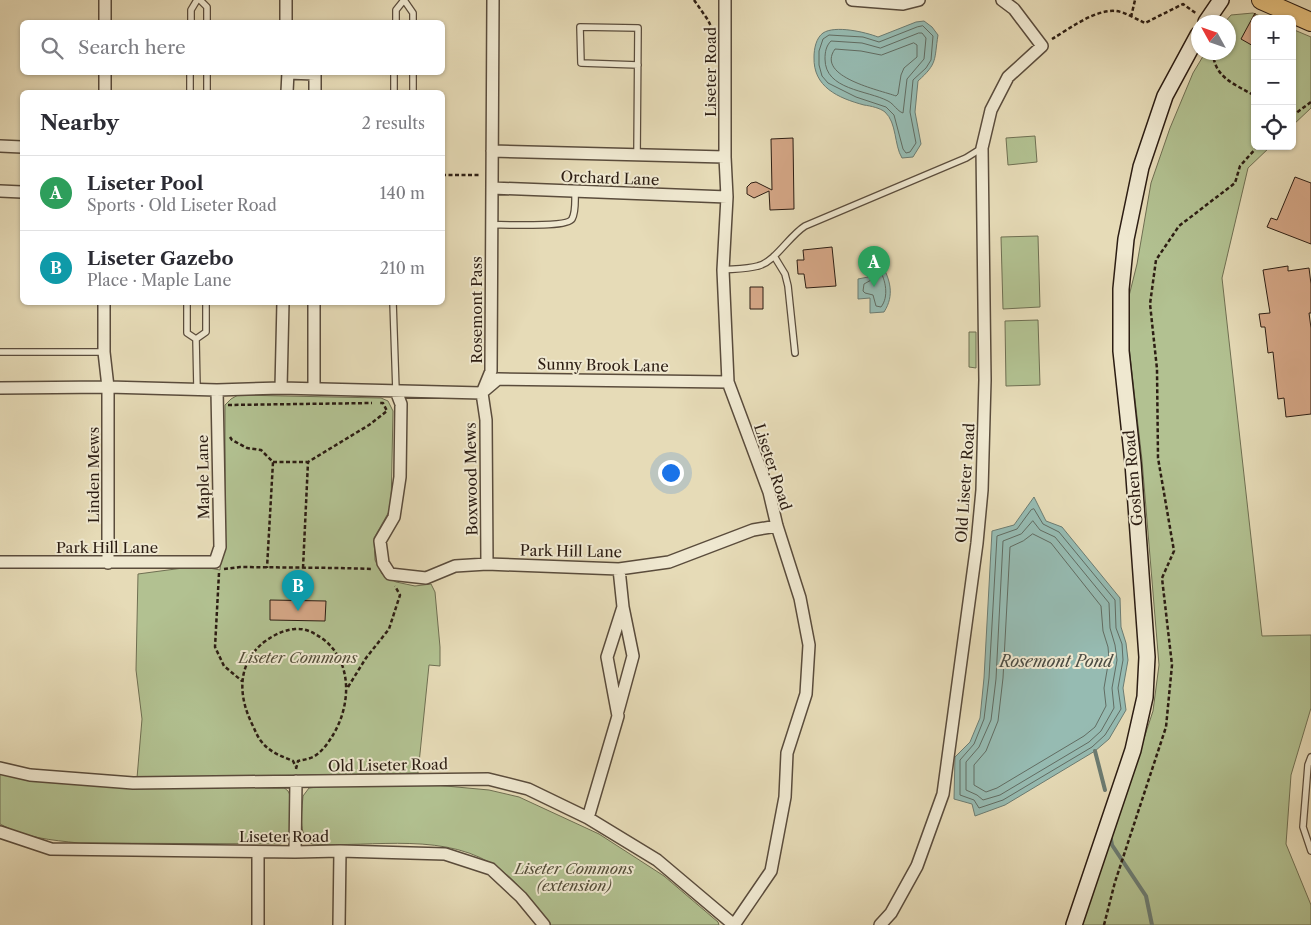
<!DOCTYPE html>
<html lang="en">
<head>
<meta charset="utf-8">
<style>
  body { margin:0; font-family:"Libre Caslon Text",serif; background:#f2f2f3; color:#2b2b33 }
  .controls { position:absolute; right:15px; top:15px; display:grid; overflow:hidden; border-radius:8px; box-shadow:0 1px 4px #0004 }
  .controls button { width:45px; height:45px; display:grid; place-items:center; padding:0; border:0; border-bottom:1px solid #e1e1e2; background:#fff; color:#2b2b33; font:25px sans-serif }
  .compass { position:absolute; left:1191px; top:15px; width:45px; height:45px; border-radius:50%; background:#fff; box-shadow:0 1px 4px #0004; rotate:310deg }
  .you { position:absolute; left:670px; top:472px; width:18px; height:18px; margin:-12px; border:4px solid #fff; border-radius:50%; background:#1a73e8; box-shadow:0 0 0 8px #1a73e833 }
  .badge { display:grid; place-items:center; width:32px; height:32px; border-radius:50%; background:#d93025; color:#fff; font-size:16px; font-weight:700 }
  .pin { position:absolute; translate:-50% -41px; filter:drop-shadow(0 1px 2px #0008) }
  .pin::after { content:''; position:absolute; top:26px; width:18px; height:15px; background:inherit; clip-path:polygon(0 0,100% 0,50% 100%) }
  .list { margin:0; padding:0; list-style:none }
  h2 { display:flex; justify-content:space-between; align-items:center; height:65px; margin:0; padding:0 20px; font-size:21px }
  h2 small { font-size:16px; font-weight:400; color:#7c7c81 }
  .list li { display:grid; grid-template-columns:32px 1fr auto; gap:15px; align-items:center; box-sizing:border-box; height:75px; padding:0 20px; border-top:1px solid #e1e1e2 }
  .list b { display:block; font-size:19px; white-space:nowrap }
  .list p { margin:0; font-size:16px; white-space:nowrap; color:#7c7c81 }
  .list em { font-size:16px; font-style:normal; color:#7c7c81 }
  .icon { flex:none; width:28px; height:28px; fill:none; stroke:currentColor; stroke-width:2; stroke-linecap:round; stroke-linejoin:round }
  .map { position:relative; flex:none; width:1311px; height:925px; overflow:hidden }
  .search { position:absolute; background:#fff; box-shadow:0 1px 4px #0004; left:20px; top:20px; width:425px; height:55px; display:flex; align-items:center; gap:12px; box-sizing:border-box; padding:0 18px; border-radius:8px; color:#7c7c81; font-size:19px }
  .panel { position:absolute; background:#fff; box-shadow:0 1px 4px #0004; left:20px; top:90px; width:425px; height:215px; border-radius:8px }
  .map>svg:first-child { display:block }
  .green { fill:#b2c191; stroke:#6f6f52 }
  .water { fill:#96bbb2; stroke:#6c7c72 }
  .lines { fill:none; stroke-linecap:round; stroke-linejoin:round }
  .shore { stroke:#616c62; stroke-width:1 }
  .stream { stroke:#6c7c72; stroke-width:4 }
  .building { fill:#d5a787; stroke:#2c1d13 }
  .service-casing { stroke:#5a4c3c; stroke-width:8 }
  .minor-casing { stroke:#5a4c3c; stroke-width:14 }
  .secondary-casing { stroke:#2c1d13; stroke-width:18 }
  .primary-casing { stroke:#2c1d13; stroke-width:20 }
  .path { stroke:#2c1d13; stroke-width:2.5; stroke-dasharray:4 2.5; stroke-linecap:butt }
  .service { stroke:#efe8d0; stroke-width:5.5 }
  .minor { stroke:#efe8d0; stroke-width:11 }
  .secondary { stroke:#efe8d0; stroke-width:15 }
  .primary { stroke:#e3be7c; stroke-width:18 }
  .labels { text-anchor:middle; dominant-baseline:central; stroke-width:4; stroke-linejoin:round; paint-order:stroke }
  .street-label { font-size:15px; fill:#2c1d13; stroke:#efe8d0 }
  .park-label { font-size:15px; font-style:italic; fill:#544e39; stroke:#efe8d0 }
  .water-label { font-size:16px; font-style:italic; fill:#4c4c43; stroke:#efe8d0 }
</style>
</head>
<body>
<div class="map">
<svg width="1311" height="925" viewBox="0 0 1311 925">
  <rect width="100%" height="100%" fill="#e6dbb7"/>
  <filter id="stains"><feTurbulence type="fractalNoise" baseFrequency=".004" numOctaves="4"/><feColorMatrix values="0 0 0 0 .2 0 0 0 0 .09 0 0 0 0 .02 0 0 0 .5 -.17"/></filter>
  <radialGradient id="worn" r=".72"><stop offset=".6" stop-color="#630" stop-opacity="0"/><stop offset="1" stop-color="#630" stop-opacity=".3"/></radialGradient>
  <path class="green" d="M1253,13l14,6h-12v127h16l-23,22 -26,110 40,358 49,-1v73l-20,67 -5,69 25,61v20h-231l29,-80 44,-134 6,-46 -17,-205 -17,-148 12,-48 14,-81 19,-55 23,-55 12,-20 23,-1v-30h-3l6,-7z
    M1292,29l19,8v71l-19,18z
    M1035,136l2,26 -29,3 -2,-27z
    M1038,236l2,71 -37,2 -2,-72z
    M1038,320l2,65 -34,1 -1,-65z
    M969,332h7v36l-7,-1z
    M238,395l143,3 7,3 5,10 -2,97 -17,30 1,22 7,14 14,8 19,4 16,-2 4,8 5,55v19l-11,-1 -11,108 -281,5 5,-59 -6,-49 2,-96 60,-8 22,4 5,-66v-99l6,-6z
    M0,772l282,14 6,5 2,4 1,39 -7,9 -4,1 -201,-1c-28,-3 -54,-5 -79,-19z
    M435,785l54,5 30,7 80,37 65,42 54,46 1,3h-170c-14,-19 -28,-40 -48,-55 -53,-40 -127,-22 -189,-26 -15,-9 -10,-33 -9,-48l6,-8 17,-2z"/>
  <path class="water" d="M924,21l8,6 6,8c-4,25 0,28 -20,46l-3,31 6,32 -8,13 -11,1c-8,-13 -5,-35 -17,-46 -5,-4 -14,-6 -21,-7 -26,-7 -51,-18 -50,-48 0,-8 2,-19 9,-24 12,-8 42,-1 55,4l38,-15z
    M881,263c9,16 14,32 3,49l-14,1v-15l-12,1v-20l10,-2v-13z
    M1034,497l12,24 16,6 58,71 1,29 5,16 2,17 -5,28 3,22 -17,29 -14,12 -90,54 -30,11 -3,-12 -18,-5 1,-42 15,-15 10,-24 4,-40 8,-147 22,-6z"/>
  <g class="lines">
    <path class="shore" d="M923,26l10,10 -2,24 -5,8 -13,12 -3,32 6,31 -6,9 -4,1 -3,-4 -9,-34 -8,-8 -30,-10 -28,-14 -6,-7 -3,-11v-14l4,-12 6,-4 34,2 16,5 38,-15z
      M919,33h3l4,5 -2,21 -17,20 -4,34c-6,-2 -9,-9 -15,-12 -21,-11 -63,-11 -63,-42 0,-7 1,-13 6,-18l31,2 18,5z
      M914,43l3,2v12l-13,11 -3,7 -3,19 -2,2c-16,-6 -81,-19 -61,-47l26,2 20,4z
      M875,268l4,1c7,11 10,28 2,38l-5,-1 -3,-11 -8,-2 -2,-2 1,-7 9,-5v-9z
      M1034,509l9,15 16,8 56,68 1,28 6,16 1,16 -5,28 3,21 -16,26 -13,12 -89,53 -24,8 -5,-8 -14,-5v-35l14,-16 10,-25 5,-41 8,-142 20,-7 14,-19z
      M1033,521l7,9 15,7 54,66 1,25 5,17 2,15 -5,28 2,20 -13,23 -12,11 -89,53 -17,5 -6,-5 -11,-5v-28l13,-15 12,-27 5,-41 7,-138 18,-7z
      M1033,534l18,9 50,63 2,25 5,16 1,12 -5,29 2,18 -11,21 -11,9 -87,52 -11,4 -12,-7v-20l12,-14 12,-30 5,-43 7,-131 13,-6z"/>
    <path class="stream" d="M1095,751l10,39
      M1110,834l2,11 34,51 6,29"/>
  </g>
  <path class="building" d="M1255,13v34l-14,-8z
    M793,138l1,71 -24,1 -1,-19 -15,7 -7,-4v-7l4,-4 5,-1 16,8 -1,-51z
    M1295,177l16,6v61l-44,-17 4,-9 6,2z
    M832,247l4,39 -30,2 -2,-14h-6l-1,-14h7l-1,-10z
    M1288,266v5l21,-3 2,16v29h-2l2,15v86l-25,3 -2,-19 -6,1 -5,-47 -5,1 -3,-26h-4l-2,-13 11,-1 -7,-43z
    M750,287h13v22h-13z
    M270,600l56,1 -1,20 -55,-1z"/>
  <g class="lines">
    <defs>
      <path id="service" d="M200,0l7,7v15
        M404,0l9,13v9
        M191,22v-12l6,-10
        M396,22v-12l8,-10
        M207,72v20
        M394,72v20
        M190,92v-20
        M413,92v-20
        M637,156l1,-128 -58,-1 1,36 57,2
        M492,225c13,-1 75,3 80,-6 4,-7 3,-19 3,-27
        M774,256l11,18 3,12 7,67
        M723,270c11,-1 24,-1 35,-4 17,-4 31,-30 47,-40l161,-68 16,-10
        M187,302v31l9,6
        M393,302l3,89
        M196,339l1,49
        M196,339l10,-7v-30
        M0,352h104
        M1311,757l-3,8 -5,62 8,24"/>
      <path id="minor" d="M286,0v22
        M725,0v157l2,40 -4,73 5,112 41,110 8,34 23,72 9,47 -3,49 -19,59 -2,44 -14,74 -37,54
        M852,0l51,4 16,-4
        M105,22v-22
        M288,73l27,1v18
        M105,92v-20
        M287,92l1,-20
        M0,146l22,1
        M492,151l233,6
        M492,188l235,9
        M0,191l22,1
        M104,302v50l4,35v176
        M314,302v86
        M0,388l108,-1 109,3 64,-2 201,5
        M281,388l2,-86
        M485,390l13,-11 230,3
        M396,391l5,13 -1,73 -6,40 -14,24 3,22 7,11 36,4 29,-12 32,-2 132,5 50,-7 84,-32 24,-4
        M482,393l9,-22 2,-371
        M482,393l4,27 1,144
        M0,562h215l5,-15 -3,-157
        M618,711l15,-55 -10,-49 -4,-38
        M0,768l30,7 103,8 355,-4 40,10 60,29 69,42 77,65
        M588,818l30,-102 -11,-59 16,-50
        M0,832l51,17 244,3 45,-1 105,3 46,15 30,28 23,28
        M258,852v73
        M295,852l1,-71
        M339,925l1,-74
        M880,925l11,-12 26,-47 26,-72 34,-251 5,-53 3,-110 -3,-232 9,-38 17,-33 34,-31 -28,-37 -12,-9"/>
      <path id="secondary" d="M1206,22l15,-22
        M1074,925l59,-175 12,-53 2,-40 -14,-194 -12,-112v-62l5,-50 15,-72 24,-71 33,-61"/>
      <path id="primary" d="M1261,0l50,22"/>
    </defs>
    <use href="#service" class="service-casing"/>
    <use href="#minor" class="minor-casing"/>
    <use href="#secondary" class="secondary-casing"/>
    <use href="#primary" class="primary-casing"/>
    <path class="path" d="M694,0l14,20 5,11
      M1131,17l4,-17
      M1052,39c17,-10 43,-30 64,-28 9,1 20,8 29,12l38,-19 14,10
      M1213,52c1,26 22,32 42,44
      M1292,116l19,-14
      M442,175h39
      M228,405l144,-2
      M230,437l2,3 15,8 14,2 12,12 -6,106
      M273,462h35
      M303,568l5,-106 61,-37 18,-14 -4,-8h-3
      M224,569l16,-2 100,1 33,1
      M219,573l-4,74 9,19 18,15
      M348,687l18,-29 23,-29 11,-34 -5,-9
      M296,769l2,-8c5,-1 10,-2 15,-4 9,-5 15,-14 20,-22 18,-30 20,-73 -10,-96 -9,-6 -17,-11 -28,-10 -12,1 -21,6 -31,13 -27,22 -26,53 -12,82 3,6 5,12 9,17 8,11 20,15 32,20l3,6
      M1104,925l11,-43 51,-155 6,-62 -10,-87 12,-27 -16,-93 -1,-89 -7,-65 6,-44 23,-34 56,-43 5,-17 18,-20"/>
    <use href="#service" class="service"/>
    <use href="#minor" class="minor"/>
    <use href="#secondary" class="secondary"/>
    <use href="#primary" class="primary"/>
  </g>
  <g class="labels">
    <g class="street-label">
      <text transform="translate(710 72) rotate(-90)">Liseter Road</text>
      <text transform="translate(610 178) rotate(2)">Orchard Lane</text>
      <text transform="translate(476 310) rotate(-90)">Rosemont Pass</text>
      <text transform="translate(603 365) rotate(1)">Sunny Brook Lane</text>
      <text transform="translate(773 467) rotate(72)">Liseter Road</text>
      <text transform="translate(93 475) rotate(-90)">Linden Mews</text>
      <text transform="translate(203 477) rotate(-91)">Maple Lane</text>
      <text transform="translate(1133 478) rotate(-95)">Goshen Road</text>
      <text transform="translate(471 479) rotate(-91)">Boxwood Mews</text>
      <text transform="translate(965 483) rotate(-86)">Old Liseter Road</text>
      <text x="107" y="547">Park Hill Lane</text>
      <text transform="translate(571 551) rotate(1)">Park Hill Lane</text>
      <text transform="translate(388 765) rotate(-1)">Old Liseter Road</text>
      <text x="284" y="836">Liseter Road</text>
    </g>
    <g class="park-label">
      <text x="298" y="657">Liseter Commons</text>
      <text x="574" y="868">Liseter Commons<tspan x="574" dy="17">(extension)</tspan></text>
    </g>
    <g class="water-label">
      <text x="1056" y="661">Rosemont Pond</text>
    </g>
  </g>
  <rect width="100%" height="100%" filter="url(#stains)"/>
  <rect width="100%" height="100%" fill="url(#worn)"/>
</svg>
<div class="controls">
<button>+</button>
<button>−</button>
<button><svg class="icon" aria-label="locate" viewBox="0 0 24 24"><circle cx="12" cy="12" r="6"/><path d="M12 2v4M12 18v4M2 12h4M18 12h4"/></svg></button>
</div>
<svg class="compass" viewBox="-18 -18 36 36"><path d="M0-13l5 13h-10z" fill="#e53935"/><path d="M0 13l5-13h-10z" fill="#7c7c81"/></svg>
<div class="you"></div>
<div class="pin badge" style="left:874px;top:287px;background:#2e9e5b">A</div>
<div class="pin badge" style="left:298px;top:611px;background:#0f9aa8">B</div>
<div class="search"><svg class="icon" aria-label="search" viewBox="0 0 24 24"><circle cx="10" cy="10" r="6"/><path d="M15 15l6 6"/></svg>Search here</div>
<section class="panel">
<h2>Nearby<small>2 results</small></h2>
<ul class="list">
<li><span class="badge" style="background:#2e9e5b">A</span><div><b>Liseter Pool</b><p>Sports · Old Liseter Road</p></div><em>140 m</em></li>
<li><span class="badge" style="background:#0f9aa8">B</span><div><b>Liseter Gazebo</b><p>Place · Maple Lane</p></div><em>210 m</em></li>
</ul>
</section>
</div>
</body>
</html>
